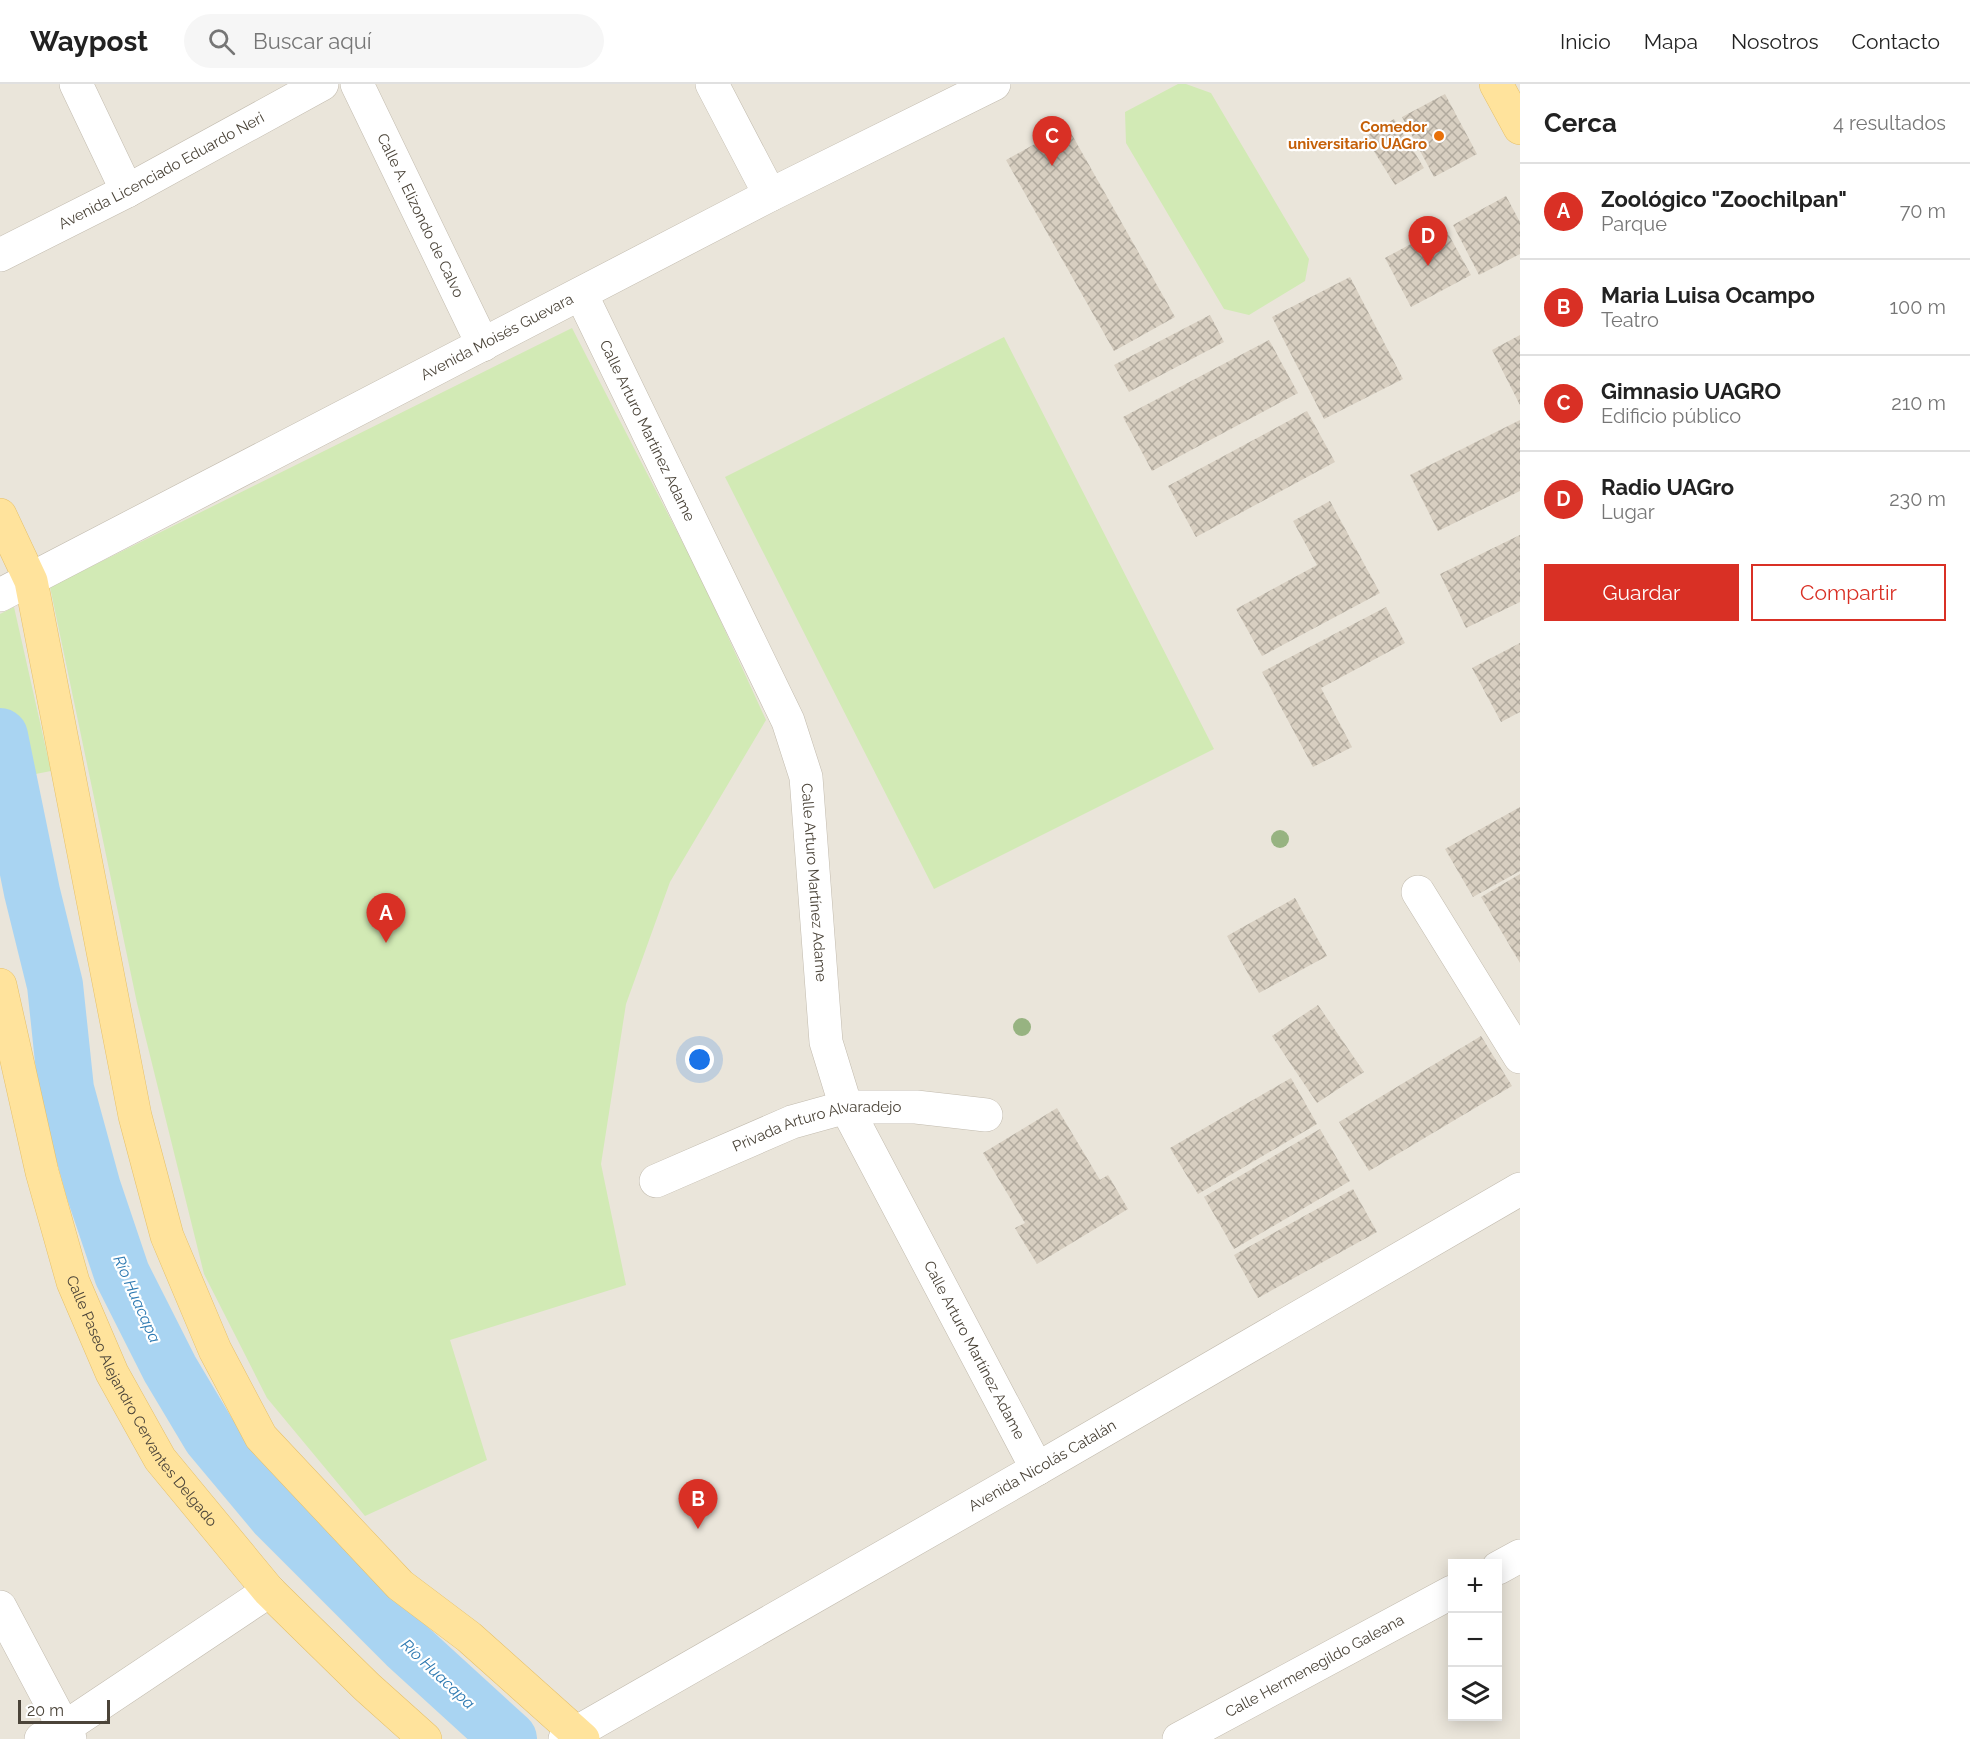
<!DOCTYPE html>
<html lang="es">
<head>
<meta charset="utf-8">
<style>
  body { margin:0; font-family:Raleway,sans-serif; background:#f6f6f6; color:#222 }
  .controls { position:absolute; right:18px; bottom:18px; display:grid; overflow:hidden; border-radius:0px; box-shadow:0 3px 15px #0003 }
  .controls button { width:54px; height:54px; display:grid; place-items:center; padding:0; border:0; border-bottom:2px solid #e0e0e0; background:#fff; color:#222; font:30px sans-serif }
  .scale { position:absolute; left:18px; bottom:15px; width:92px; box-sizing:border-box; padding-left:6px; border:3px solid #4b4439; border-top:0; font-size:16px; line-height:21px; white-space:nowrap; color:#4b4439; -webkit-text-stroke:4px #fff; paint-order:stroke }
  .you { position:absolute; left:700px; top:976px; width:21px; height:21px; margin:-15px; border:4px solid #fff; border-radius:50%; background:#1a73e8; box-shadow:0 0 0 9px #1a73e833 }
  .badge { display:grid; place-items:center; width:39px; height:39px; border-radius:50%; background:#d93025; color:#fff; font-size:20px; font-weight:700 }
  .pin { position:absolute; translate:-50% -50px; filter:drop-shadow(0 2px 3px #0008) }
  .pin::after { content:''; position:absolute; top:32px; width:21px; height:18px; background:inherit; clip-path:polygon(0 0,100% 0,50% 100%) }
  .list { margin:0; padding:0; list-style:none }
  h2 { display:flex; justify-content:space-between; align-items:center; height:78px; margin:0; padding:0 24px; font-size:26px }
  h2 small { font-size:20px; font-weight:400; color:#767676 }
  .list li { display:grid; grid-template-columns:39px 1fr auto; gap:18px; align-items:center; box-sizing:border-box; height:96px; padding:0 24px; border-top:2px solid #e0e0e0 }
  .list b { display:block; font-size:22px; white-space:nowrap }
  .list p { margin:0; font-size:20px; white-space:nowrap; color:#767676 }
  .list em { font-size:20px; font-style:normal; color:#767676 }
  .actions { display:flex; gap:12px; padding:18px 24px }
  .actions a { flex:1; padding:14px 0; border:2px solid #d93025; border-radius:0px; text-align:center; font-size:21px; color:#d93025 }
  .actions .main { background:#d93025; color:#fff }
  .icon { flex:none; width:33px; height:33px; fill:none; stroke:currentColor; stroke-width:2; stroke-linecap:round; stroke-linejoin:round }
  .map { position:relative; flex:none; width:1520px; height:1655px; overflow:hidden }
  header { display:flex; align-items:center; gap:36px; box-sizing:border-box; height:84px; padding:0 30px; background:#fff; border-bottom:2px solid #e0e0e0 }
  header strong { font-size:28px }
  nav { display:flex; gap:33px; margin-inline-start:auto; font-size:21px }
  .search { width:420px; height:54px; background:#f6f6f6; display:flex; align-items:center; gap:15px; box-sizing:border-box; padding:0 21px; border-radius:33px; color:#767676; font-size:22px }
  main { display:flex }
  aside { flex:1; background:#fff }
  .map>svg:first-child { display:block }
  .residential { fill:#eae5da; fill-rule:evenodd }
  .park { fill:#d2eab5 }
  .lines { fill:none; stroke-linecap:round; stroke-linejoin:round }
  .river { stroke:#a9d4f2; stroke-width:56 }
  .building { fill:url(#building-cross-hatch) }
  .minor-casing { stroke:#c2bbae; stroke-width:34 }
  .major-casing { stroke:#e6c16a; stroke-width:34 }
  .minor { stroke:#fff; stroke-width:33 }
  .major { stroke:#ffe39c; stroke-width:33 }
  .tree { fill:#97b381 }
  .food-dot { fill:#e8710a; stroke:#fff; stroke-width:2 }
  .labels { text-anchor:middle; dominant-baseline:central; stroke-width:4.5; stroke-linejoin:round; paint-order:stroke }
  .food-label { font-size:15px; font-weight:bold; fill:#c56008; stroke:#fff; text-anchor:end }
  .street-label { font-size:15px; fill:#4b4439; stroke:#fff }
  .water-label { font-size:16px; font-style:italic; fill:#2e7ab2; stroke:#fff }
</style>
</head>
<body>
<header>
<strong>Waypost</strong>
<div class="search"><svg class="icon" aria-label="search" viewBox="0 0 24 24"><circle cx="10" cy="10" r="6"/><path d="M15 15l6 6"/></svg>Buscar aquí</div>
<nav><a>Inicio</a><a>Mapa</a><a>Nosotros</a><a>Contacto</a></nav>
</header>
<main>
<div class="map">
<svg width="1520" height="1655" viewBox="0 0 1520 1655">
  <defs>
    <pattern id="building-cross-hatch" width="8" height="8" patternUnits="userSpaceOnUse" patternTransform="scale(1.5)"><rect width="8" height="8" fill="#d8cfc1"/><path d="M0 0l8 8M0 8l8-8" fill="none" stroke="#b1aa9e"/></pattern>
  </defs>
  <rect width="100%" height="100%" fill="#f6f3ec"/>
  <path class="residential" d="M0,0h1520v1655h-1520zM1452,1480h46v152h-46z"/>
  <path class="park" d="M1178,0h8l25,9 98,166 -4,22 -56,34 -25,-6 -98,-166 -1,-31z
    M572,244l128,248 66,144 -96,162 -44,122 -25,160 25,121 -176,55 37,120 -122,56 -98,-118 -63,-124 -67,-271 -87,-416z
    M1004,253l210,412 -280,140 -209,-412z
    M14,523l37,164 -51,10v-167z"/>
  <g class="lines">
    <path class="river" d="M0,652l32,156 23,93 11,104 27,99 29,86 48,95 40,67 66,79 130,130 103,94"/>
  </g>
  <path class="building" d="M1445,10l32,60 -43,23 -32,-60z
    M1394,35l30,49 -29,17 -30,-48z
    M1067,42l108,191 -61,34 -108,-191z
    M1506,112l14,26v32l-41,21 -26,-50z
    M1444,142l27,49 -60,32 -26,-49z
    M1350,193l53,102 -79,40 -52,-102z
    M1210,231l14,27 -95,50 -15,-27z
    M1520,251v70l-28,-55z
    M1269,256l29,53 -146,78 -29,-54z
    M1307,327l28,51 -139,75 -28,-51z
    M1520,336v71l-82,40 -28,-56z
    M1330,417l50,92 -118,63 -26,-47 81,-44 -24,-44z
    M1520,451v67l-54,26 -26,-54z
    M1386,523l19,36 -84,45 31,59 -39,20 -51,-95z
    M1520,559v69l-19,10 -29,-54z
    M1520,723v64l-47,26 -28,-48z
    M1520,790v89l-39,-66z
    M1295,814l32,58 -68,37 -32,-57z
    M1318,921l46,67 -47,31 -45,-67z
    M1481,952l31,50 -143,85 -30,-49z
    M1291,994l26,46 -119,70 -28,-46z
    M1057,1024l43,72 8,-5 20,34 -91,55 -22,-36 10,-5 -42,-70z
    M1320,1045l30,52 -116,68 -30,-52z
    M1353,1105l24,43 -119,66 -24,-43z"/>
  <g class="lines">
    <defs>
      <g id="minor">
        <path d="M76,0l51,107"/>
        <path id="s1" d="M357,0l126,261"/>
        <path d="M712,0l58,111"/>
        <path id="s2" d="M0,171l127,-64 195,-107"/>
        <path id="s3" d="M581,210l207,427 18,56 20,265 20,65 191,362"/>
        <path id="s4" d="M0,511l770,-400 224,-111"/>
        <path d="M1418,808l102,165"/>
        <path id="s5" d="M656,1097l136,-59 54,-15h70l70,8"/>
        <path d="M1498,1484l22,-12"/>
        <path d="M0,1523l70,132"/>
        <path d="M41,1655l23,-11 205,-137"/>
        <path id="s6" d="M565,1655l472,-270 483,-280"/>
        <path id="s7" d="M1179,1655l273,-147"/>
      </g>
      <g id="major">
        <path d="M1496,0l24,44"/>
        <path d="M0,431l31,66 104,535 32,120 48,114 46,87 139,148 69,52 114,102"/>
        <path id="s8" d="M0,901l42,187 31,110 39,91 48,86 109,132 98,96 58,52"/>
      </g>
    </defs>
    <use href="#minor" class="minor-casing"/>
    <use href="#major" class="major-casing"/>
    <use href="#minor" class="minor"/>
    <use href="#major" class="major"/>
  </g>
  <g class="tree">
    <circle cx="1280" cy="755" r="9"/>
    <circle cx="1022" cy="943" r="9"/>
  </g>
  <circle class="food-dot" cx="1439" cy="52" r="6"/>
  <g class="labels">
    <g class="food-label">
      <text x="1427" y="43">Comedor<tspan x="1427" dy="17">universitario UAGro</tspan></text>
    </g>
    <g class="street-label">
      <text stroke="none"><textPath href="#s2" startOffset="182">Avenida Licenciado Eduardo Neri</textPath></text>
      <text stroke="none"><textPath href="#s1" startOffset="146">Calle A. Elizondo de Calvo</textPath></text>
      <text stroke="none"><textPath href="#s4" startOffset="560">Avenida Moisés Guevara</textPath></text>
      <text stroke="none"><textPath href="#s3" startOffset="152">Calle Arturo Martínez Adame</textPath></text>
      <text stroke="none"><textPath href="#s3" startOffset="639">Calle Arturo Martínez Adame</textPath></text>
      <text stroke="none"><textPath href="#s5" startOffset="172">Privada Arturo Alvaradejo</textPath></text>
      <text stroke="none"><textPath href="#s3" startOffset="1142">Calle Arturo Martínez Adame</textPath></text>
      <text stroke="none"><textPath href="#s8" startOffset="444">Calle Paseo Alejandro Cervantes Delgado</textPath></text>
      <text stroke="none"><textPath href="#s6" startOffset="550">Avenida Nicolás Catalán</textPath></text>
      <text stroke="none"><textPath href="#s7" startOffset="154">Calle Hermenegildo Galeana</textPath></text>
    </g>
    <g class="water-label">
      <text transform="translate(137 1215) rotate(66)">Río Huacapa</text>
      <text transform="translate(438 1590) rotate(43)">Río Huacapa</text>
    </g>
  </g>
</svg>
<div class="controls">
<button>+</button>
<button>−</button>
<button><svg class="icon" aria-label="layers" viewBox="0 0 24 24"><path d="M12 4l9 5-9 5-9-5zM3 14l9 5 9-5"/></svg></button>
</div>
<div class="scale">20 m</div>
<div class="you"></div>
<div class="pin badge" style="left:386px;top:859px">A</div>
<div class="pin badge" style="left:698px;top:1445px">B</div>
<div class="pin badge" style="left:1052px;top:82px">C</div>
<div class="pin badge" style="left:1428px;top:182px">D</div>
</div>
<aside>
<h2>Cerca<small>4 resultados</small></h2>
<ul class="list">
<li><span class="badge">A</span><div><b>Zoológico &quot;Zoochilpan&quot;</b><p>Parque</p></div><em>70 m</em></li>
<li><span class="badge">B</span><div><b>Maria Luisa Ocampo</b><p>Teatro</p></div><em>100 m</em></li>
<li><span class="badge">C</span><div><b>Gimnasio UAGRO</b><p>Edificio público</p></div><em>210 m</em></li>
<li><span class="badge">D</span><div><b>Radio UAGro</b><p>Lugar</p></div><em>230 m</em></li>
</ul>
<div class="actions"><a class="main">Guardar</a><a>Compartir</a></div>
</aside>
</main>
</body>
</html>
